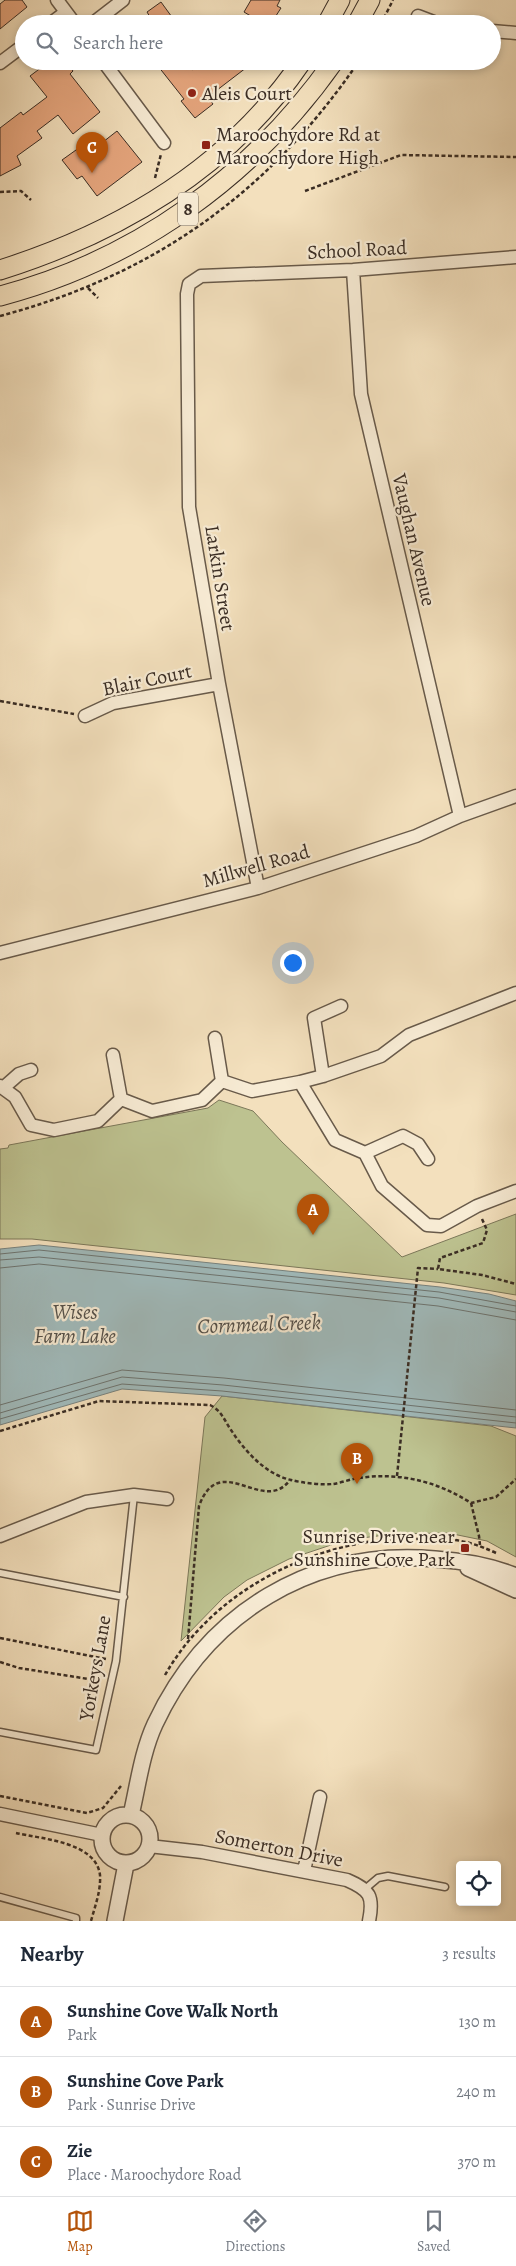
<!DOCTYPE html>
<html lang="en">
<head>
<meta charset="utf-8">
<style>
  body { margin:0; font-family:Alegreya,serif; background:#f6f6f7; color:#1f2937 }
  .controls { position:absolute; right:15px; bottom:15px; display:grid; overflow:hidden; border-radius:5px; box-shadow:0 2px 8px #0003 }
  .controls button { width:45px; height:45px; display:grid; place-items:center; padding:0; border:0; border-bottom:1px solid #e0e1e3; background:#fff; color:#1f2937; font:25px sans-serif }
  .you { position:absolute; left:292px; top:962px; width:18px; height:18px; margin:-12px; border:4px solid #fff; border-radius:50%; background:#1a73e8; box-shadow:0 0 0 8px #1a73e833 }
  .badge { display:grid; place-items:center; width:32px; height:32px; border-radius:50%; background:#b45309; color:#fff; font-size:16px; font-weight:700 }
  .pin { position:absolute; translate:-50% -41px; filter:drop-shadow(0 1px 2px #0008) }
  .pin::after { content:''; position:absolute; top:26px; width:18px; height:15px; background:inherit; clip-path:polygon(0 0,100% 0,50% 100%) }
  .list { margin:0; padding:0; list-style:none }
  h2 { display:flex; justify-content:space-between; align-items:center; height:65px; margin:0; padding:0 20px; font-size:21px }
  h2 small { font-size:16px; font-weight:400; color:#747a83 }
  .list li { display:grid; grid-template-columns:32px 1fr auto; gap:15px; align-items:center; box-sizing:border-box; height:70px; padding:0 20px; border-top:1px solid #e0e1e3 }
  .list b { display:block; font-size:19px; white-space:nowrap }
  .list p { margin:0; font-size:16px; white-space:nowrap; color:#747a83 }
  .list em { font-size:16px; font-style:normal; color:#747a83 }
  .icon { flex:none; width:28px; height:28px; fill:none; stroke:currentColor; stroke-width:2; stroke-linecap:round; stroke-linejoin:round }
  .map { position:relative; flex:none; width:516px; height:1921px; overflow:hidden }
  .search { position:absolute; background:#fff; box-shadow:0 2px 8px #0003; left:15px; right:15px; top:15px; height:55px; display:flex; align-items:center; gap:12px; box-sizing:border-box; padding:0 18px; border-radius:28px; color:#747a83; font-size:19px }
  .sheet { height:275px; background:#fff }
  nav { display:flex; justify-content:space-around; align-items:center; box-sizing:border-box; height:70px; border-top:1px solid #e0e1e3; background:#fff; font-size:14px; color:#747a83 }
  nav a { display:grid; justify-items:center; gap:2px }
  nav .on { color:#b45309 }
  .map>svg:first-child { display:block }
  .green { fill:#bdc290; stroke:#7c785a }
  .water { fill:#a0babb; stroke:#77827f }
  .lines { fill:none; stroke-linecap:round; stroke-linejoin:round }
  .shore { stroke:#6d7470; stroke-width:1 }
  .building { fill:#e5a57d; stroke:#3a2d24 }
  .service-casing { stroke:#685a4a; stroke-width:9 }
  .minor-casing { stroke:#685a4a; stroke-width:15 }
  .tertiary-casing { stroke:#685a4a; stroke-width:18 }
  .primary-casing { stroke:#3a2d24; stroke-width:21 }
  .path { stroke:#3a2d24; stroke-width:2.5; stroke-dasharray:4 2.5; stroke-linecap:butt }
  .service { stroke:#f7ebd4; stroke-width:6 }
  .minor { stroke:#f7ebd4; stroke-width:12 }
  .tertiary { stroke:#f7ebd4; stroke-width:15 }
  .primary { stroke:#f3e0bd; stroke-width:19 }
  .poi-dot { fill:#8f2418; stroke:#f7ebd4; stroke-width:2 }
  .labels { text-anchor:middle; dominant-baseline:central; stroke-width:4.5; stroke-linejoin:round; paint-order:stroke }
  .shield { fill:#f7ebd4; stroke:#736659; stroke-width:1 }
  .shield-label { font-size:19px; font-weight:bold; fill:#3a2d24 }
  .poi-label { font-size:20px; fill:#3a2d24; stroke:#f7ebd4; text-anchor:start }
  .street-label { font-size:20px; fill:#3a2d24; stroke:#f7ebd4 }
  .water-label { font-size:21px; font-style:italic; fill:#54504a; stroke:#f7ebd4 }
</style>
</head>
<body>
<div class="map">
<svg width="516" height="1921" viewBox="0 0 516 1921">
  <rect width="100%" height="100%" fill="#f3e0bd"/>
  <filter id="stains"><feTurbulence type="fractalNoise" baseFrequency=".004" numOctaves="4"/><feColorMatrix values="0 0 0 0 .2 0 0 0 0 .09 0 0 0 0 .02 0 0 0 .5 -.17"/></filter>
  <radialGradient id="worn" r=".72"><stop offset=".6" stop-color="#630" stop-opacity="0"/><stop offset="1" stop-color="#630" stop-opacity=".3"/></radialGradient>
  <path class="green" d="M219,1100l34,11 29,31 120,115 114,-43v81l-72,-12 -412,-44h-32v-90l8,-1 1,-3 199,-37z
    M222,1396l269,30 25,10v121l-29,-16 -39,-8 -55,1 -47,6 -57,19 -42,21 -23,17 -43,44 24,-224z"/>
  <path class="water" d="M39,1245l401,42 49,7 27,7v127l-294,-32 -100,-7 -122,36v-176z"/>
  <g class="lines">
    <path class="shore" d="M0,1254l39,-4 400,42 77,14
      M0,1260l39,-3 400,41 77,14
      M0,1268l39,-4 399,42 78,14
      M0,1405l122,-35 102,8 292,32
      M0,1413l122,-36 101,8 293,32
      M0,1419l122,-35 100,7 294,32"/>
  </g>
  <path class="building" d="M5,0h17l5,7 -27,22v-25z
    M251,0h29l-3,6 4,2 -9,14 -3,-2 -5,4 -20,-12z
    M161,2l16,22h-36l9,-7 -3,-5z
    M39,61h26l8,10 -3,3 30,38 -27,22 -15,-19 -21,16 5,7 -25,18 4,9 -21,11v-48l21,-16 2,3 24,-18 -17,-21 12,-9z
    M154,61h31l7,9 11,-9h52l-47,36 5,7 -18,14 -14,-17 3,-2z
    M117,131l25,31 -45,34 -15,-20 -5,3 -15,-19 21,-15 6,8z"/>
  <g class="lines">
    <defs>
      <path id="service" d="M0,1573l124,24
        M0,1732l96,18 20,-89 18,-166
        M365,1889l13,-11 10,-2 57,11
        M0,1897l76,21v3"/>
      <path id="minor" d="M57,0l18,24
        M418,16l21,8
        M50,24l16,-12
        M92,24l31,-24
        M492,31l24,2
        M103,61l61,82
        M0,63l24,-18
        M353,270l8,124 99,422
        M85,716l28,-13 106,-19
        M258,888l-39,-204 -30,-177 -2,-213 2,-10 12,-8 152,-6 163,-13
        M0,953l258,-65 158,-52 44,-20 56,-20
        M215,1038l7,43
        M113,1055l8,44
        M323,1076l-9,-58 27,-12
        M300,1082l35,58 30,13 17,33 45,39 14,1 36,-20 39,-15
        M0,1086l15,11 16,28 23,5 44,-9 23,-22 31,12 50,-11 20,-19 30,10 48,-9 23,-6 58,-20 28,-21 107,-42
        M3,1088l16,-14 12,-4
        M365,1153l38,-17 15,8 10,15
        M0,1536l86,-34 48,-7 33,4
        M0,1814l102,21
        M149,1846l53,6 145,28c23,10 27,16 22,41
        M304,1871l16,-74"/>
      <path id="tertiary" d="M468,1568l48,22
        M102 1839a24 24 0 1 1 48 0a24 24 0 1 1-48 0Z
        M131,1815c7,-30 11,-63 24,-91 52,-111 157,-176 280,-165 29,2 54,6 81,17
        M115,1921l11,-57"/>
      <path id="primary" d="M327,24l13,-24
        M357,24l13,-24
        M0,270c120,-38 230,-103 302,-209
        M0,296c137,-36 253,-120 334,-235"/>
    </defs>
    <use href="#service" class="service-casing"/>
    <use href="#minor" class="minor-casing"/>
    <use href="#tertiary" class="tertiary-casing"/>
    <use href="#primary" class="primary-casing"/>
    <path class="path" d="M381,24l12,-24
      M155,178l6,-24
      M305,191l96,-36 115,2
      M0,192l21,-1 10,9
      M88,288l10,10
      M0,316c154,-41 269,-123 359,-255
      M0,701l74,13
      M482,1219l5,11 -4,13 -43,15 -2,11 44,6 34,9
      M0,1431l99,-30 111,4c12,6 14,15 21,25 14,21 34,44 60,50 12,3 30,5 42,4 8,-1 17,-5 26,-6 39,-6 78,3 112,25l25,-6 20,-18
      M397,1476l21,-208 20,1
      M471,1503l8,33 1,9
      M0,1638l106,21
      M188,1639l11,-133c21,-57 64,10 91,-26
      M0,1662l19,6 82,13
      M165,1675c43,-75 124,-121 208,-134 10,-1 20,0 30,-1 37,-3 59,-3 93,13
      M0,1796l87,17 16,-5 18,-22
      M16,1833c26,6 80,9 84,42 1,16 -5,31 -9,46"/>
    <use href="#service" class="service"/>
    <use href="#minor" class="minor"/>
    <use href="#tertiary" class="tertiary"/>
    <use href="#primary" class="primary"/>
  </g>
  <g class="poi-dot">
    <circle cx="192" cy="93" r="5"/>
    <rect x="201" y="140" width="10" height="10" rx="2.5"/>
    <rect x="460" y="1543" width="10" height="10" rx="2.5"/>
  </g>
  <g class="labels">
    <rect class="shield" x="178" y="192.5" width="20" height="33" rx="4"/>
    <g class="shield-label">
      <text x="188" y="209">8</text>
    </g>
    <g class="poi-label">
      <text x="202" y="93">Aleis Court</text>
      <text x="216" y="134">Maroochydore Rd at<tspan x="216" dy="23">Maroochydore High</tspan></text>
      <text x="455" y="1536" text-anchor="end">Sunrise Drive near<tspan x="455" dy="23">Sunshine Cove Park</tspan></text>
    </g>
    <g class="street-label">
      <text transform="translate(357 250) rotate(-3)">School Road</text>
      <text transform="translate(414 540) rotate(77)">Vaughan Avenue</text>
      <text transform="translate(220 578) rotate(81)">Larkin Street</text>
      <text transform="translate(147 680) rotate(-12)">Blair Court</text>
      <text transform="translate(256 866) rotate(-16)">Millwell Road</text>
      <text transform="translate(95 1668) rotate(-80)">Yorkeys Lane</text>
      <text transform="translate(279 1848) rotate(11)">Somerton Drive</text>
    </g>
    <g class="water-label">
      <text x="75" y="1312">Wises<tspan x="75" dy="24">Farm Lake</tspan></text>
      <text transform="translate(259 1324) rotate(-2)">Cornmeal Creek</text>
    </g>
  </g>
  <rect width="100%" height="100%" filter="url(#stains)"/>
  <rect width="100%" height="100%" fill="url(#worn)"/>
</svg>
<div class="controls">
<button><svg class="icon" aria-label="locate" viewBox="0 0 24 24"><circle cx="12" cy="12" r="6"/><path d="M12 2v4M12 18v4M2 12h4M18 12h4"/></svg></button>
</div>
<div class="you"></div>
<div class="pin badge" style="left:313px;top:1235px">A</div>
<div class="pin badge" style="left:357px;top:1484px">B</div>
<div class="pin badge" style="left:92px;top:173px">C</div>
<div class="search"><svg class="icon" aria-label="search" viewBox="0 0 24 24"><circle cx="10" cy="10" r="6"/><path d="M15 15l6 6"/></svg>Search here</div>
</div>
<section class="sheet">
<h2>Nearby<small>3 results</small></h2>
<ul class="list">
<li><span class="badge">A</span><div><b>Sunshine Cove Walk North</b><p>Park</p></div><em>130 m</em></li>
<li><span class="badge">B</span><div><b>Sunshine Cove Park</b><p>Park · Sunrise Drive</p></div><em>240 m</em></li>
<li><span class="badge">C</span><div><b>Zie</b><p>Place · Maroochydore Road</p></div><em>370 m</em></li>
</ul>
</section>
<nav>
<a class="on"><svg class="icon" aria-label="map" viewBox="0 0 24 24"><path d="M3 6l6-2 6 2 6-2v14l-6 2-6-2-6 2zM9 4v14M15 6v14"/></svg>Map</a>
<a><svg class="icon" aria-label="directions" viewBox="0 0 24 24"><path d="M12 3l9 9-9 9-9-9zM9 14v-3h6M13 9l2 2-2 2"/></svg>Directions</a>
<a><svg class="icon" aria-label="saved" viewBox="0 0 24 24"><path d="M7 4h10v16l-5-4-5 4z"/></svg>Saved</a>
</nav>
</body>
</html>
